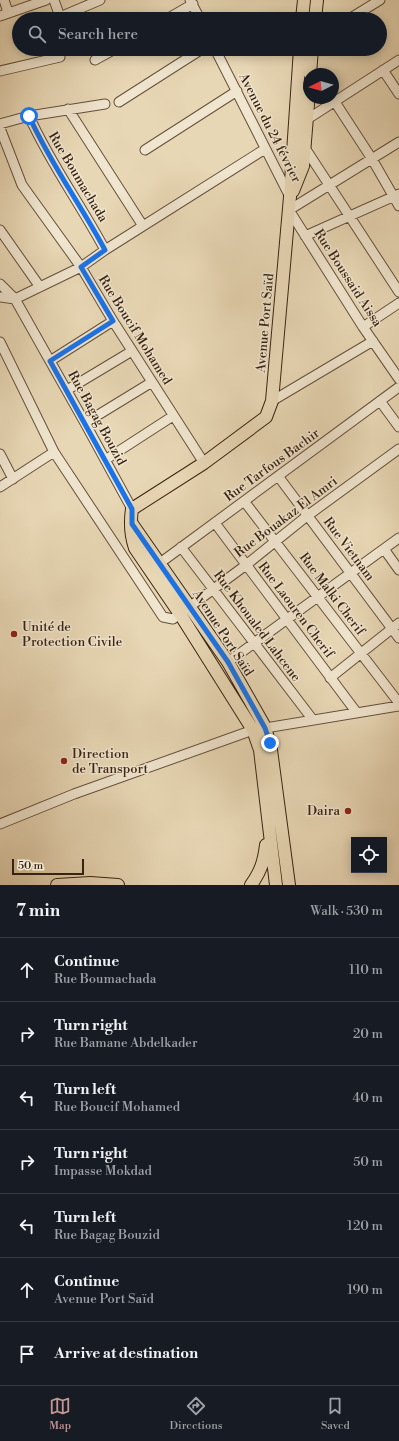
<!DOCTYPE html>
<html lang="en">
<head>
<meta charset="utf-8">
<style>
  body { margin:0; font-family:"Libre Bodoni",serif; background:#20242c; color:#f1f3f6 }
  .controls { position:absolute; right:12px; bottom:12px; display:grid; overflow:hidden; border-radius:0px; box-shadow:0 2px 10px #0003 }
  .controls button { width:36px; height:36px; display:grid; place-items:center; padding:0; border:0; border-bottom:1px solid #363941; background:#171b24; color:#f1f3f6; font:20px sans-serif }
  .compass { position:absolute; left:303px; top:68px; width:36px; height:36px; border-radius:50%; background:#171b24; box-shadow:0 2px 10px #0003; rotate:264deg }
  .scale { position:absolute; left:12px; bottom:10px; width:72px; box-sizing:border-box; padding-left:4px; border:2px solid #392312; border-top:0; font-size:11px; line-height:14px; white-space:nowrap; color:#392312; -webkit-text-stroke:3px #f0e5cf; paint-order:stroke }
  .stop { position:absolute; width:12px; height:12px; margin:-9px; border:3px solid #1a73e8; border-radius:50%; background:#fff }
  .stop.end { background:#1a73e8; border-color:#fff; box-shadow:0 1px 4px #0008 }
  .list { margin:0; padding:0; list-style:none }
  h2 { display:flex; justify-content:space-between; align-items:center; height:52px; margin:0; padding:0 16px; font-size:17px }
  h2 small { font-size:13px; font-weight:400; color:#9ea1a6 }
  .list li { display:grid; grid-template-columns:26px 1fr auto; gap:12px; align-items:center; box-sizing:border-box; height:64px; padding:0 16px; border-top:1px solid #363941 }
  .list b { display:block; font-size:15px; white-space:nowrap }
  .list p { margin:0; font-size:13px; white-space:nowrap; color:#9ea1a6 }
  .list em { font-size:13px; font-style:normal; color:#9ea1a6 }
  .icon { flex:none; width:22px; height:22px; fill:none; stroke:currentColor; stroke-width:2; stroke-linecap:round; stroke-linejoin:round }
  .map { position:relative; flex:none; width:399px; height:885px; overflow:hidden }
  .search { position:absolute; background:#171b24; box-shadow:0 2px 10px #0003; left:12px; right:12px; top:12px; height:44px; display:flex; align-items:center; gap:10px; box-sizing:border-box; padding:0 14px; border-radius:22px; color:#9ea1a6; font-size:15px }
  .sheet { height:500px; background:#171b24 }
  nav { display:flex; justify-content:space-around; align-items:center; box-sizing:border-box; height:56px; border-top:1px solid #363941; background:#171b24; font-size:11px; color:#9ea1a6 }
  nav a { display:grid; justify-items:center; gap:2px }
  nav .on { color:#c59692 }
  .map>svg:first-child { display:block }
  .lines { fill:none; stroke-linecap:round; stroke-linejoin:round }
  .minor-casing { stroke:#65503b; stroke-width:11 }
  .major-casing { stroke:#392312; stroke-width:14 }
  .minor { stroke:#f0e5cf; stroke-width:9 }
  .major { stroke:#e8d7b5; stroke-width:12 }
  .route { stroke:#1a73e8; stroke-width:5 }
  .poi-dot { fill:#8f2418; stroke:#f0e5cf; stroke-width:1.5 }
  .labels { text-anchor:middle; dominant-baseline:central; stroke-width:3; stroke-linejoin:round; paint-order:stroke }
  .street-label { font-size:13px; fill:#392312; stroke:#f0e5cf }
  .poi-label { font-size:13px; fill:#392312; stroke:#f0e5cf; text-anchor:start }
</style>
</head>
<body>
<div class="map">
<svg width="399" height="885" viewBox="0 0 399 885">
  <rect width="100%" height="100%" fill="#e8d7b5"/>
  <filter id="stains"><feTurbulence type="fractalNoise" baseFrequency=".005" numOctaves="4"/><feColorMatrix values="0 0 0 0 .2 0 0 0 0 .09 0 0 0 0 .02 0 0 0 .5 -.17"/></filter>
  <radialGradient id="worn" r=".72"><stop offset=".6" stop-color="#630" stop-opacity="0"/><stop offset="1" stop-color="#630" stop-opacity=".3"/></radialGradient>
  <g class="lines">
    <defs>
      <path id="minor" d="M4,0l4,12
        M54,0l6,17 40,-17
        M190,0l10,19
        M0,16l46,-16
        M167,19l26,-15
        M349,19l31,-19
        M215,49l75,148
        M95,60l20,-11
        M383,70l16,24
        M0,71l60,-14
        M119,102l83,-53
        M335,102l37,57 27,47
        M68,109l75,117
        M29,116c21,47 52,89 76,134
        M303,122l96,-62
        M0,124l29,-8 76,-12
        M0,128l22,57 59,82 32,54 91,142
        M399,142l-110,68 74,117 36,52
        M305,148l94,144
        M145,150l92,-59
        M0,230l40,57
        M305,236l94,-42
        M0,284l15,15 70,124 47,86
        M0,297l15,2
        M15,299l66,-32 24,-17 160,-101
        M363,327l36,-24
        M0,342l54,110
        M50,361l63,-40
        M67,390l65,-39
        M272,401l101,-60
        M380,401l19,26
        M85,423l67,-41
        M0,454l13,25
        M105,460l68,-44
        M278,476l121,162
        M0,487l54,-35 109,165 10,2 73,-54 61,-49 92,-67
        M244,501l155,202
        M215,523l142,190
        M181,547l132,173
        M384,549l15,21
        M160,563l239,-176
        M228,662l171,-124
        M330,678l69,-55
        M0,824l74,-30 179,-64 146,-24"/>
      <path id="major" d="M302,19l2,-19
        M315,19l2,-19
        M310,74l2,-25
        M293,191l10,-25 6,-74
        M132,524l96,138 37,65 6,23 18,135
        M57,885l33,-2 28,2
        M251,885c10,-14 13,-24 15,-40
        M276,885l-16,-135 -7,-20 -73,-116 -45,-66c-4,-12 -5,-26 -3,-39l72,-46 62,-46 6,-16 18,-204 10,-148"/>
    </defs>
    <use href="#minor" class="minor-casing"/>
    <use href="#major" class="major-casing"/>
    <use href="#minor" class="minor"/>
    <use href="#major" class="major"/>
  </g>
  <g class="lines">
    <path class="route" d="M29,116c21,47 52,89 76,134l-24,17 32,54 -63,40 82,148v15l96,138 37,66 5,15"/>
  </g>
  <g class="poi-dot">
    <circle cx="14" cy="634" r="4"/>
    <circle cx="64" cy="761" r="4"/>
    <circle cx="348" cy="811" r="4"/>
  </g>
  <g class="labels">
    <g class="street-label">
      <text transform="translate(270 128) rotate(63)">Avenue du 24 février</text>
      <text transform="translate(78 177) rotate(59)">Rue Boumachada</text>
      <text transform="translate(348 278) rotate(57)">Rue Boussaid Aissa</text>
      <text transform="translate(265 323) rotate(-85)">Avenue Port Saïd</text>
      <text transform="translate(135 330) rotate(58)">Rue Boucif Mohamed</text>
      <text transform="translate(97 418) rotate(61)">Rue Bagag Bouzid</text>
      <text transform="translate(272 465) rotate(-36)">Rue Tarfous Bachir</text>
      <text transform="translate(286 517) rotate(-37)">Rue Bouakaz El Amri</text>
      <text transform="translate(349 549) rotate(53)">Rue Vietnam</text>
      <text transform="translate(332 594) rotate(53)">Rue Malki Cherif</text>
      <text transform="translate(296 610) rotate(53)">Rue Laouren Cherif</text>
      <text transform="translate(257 626) rotate(53)">Rue Khoualed Lahcene</text>
      <text transform="translate(223 633) rotate(57)">Avenue Port Saïd</text>
    </g>
    <g class="poi-label">
      <text x="22" y="627">Unité de<tspan x="22" dy="15">Protection Civile</tspan></text>
      <text x="72" y="754">Direction<tspan x="72" dy="15">de Transport</tspan></text>
      <text x="340" y="811" text-anchor="end">Daira</text>
    </g>
  </g>
  <rect width="100%" height="100%" filter="url(#stains)"/>
  <rect width="100%" height="100%" fill="url(#worn)"/>
</svg>
<div class="controls">
<button><svg class="icon" aria-label="locate" viewBox="0 0 24 24"><circle cx="12" cy="12" r="6"/><path d="M12 2v4M12 18v4M2 12h4M18 12h4"/></svg></button>
</div>
<svg class="compass" viewBox="-18 -18 36 36"><path d="M0-13l5 13h-10z" fill="#e53935"/><path d="M0 13l5-13h-10z" fill="#9ea1a6"/></svg>
<div class="scale">50 m</div>
<div class="stop" style="left:29px;top:116px"></div>
<div class="stop end" style="left:270px;top:743px"></div>
<div class="search"><svg class="icon" aria-label="search" viewBox="0 0 24 24"><circle cx="10" cy="10" r="6"/><path d="M15 15l6 6"/></svg>Search here</div>
</div>
<section class="sheet">
<h2>7 min<small>Walk · 530 m</small></h2>
<ul class="list">
<li><svg class="icon" aria-label="ahead" viewBox="0 0 24 24"><path d="M12 20V5M6 11l6-6 6 6"/></svg><div><b>Continue</b><p>Rue Boumachada</p></div><em>110 m</em></li>
<li><svg class="icon" aria-label="right" viewBox="0 0 24 24"><path d="M7 20v-9h11M14 6l5 5-5 5"/></svg><div><b>Turn right</b><p>Rue Bamane Abdelkader</p></div><em>20 m</em></li>
<li><svg class="icon" aria-label="left" viewBox="0 0 24 24"><path d="M17 20v-9H6M10 6l-5 5 5 5"/></svg><div><b>Turn left</b><p>Rue Boucif Mohamed</p></div><em>40 m</em></li>
<li><svg class="icon" aria-label="right" viewBox="0 0 24 24"><path d="M7 20v-9h11M14 6l5 5-5 5"/></svg><div><b>Turn right</b><p>Impasse Mokdad</p></div><em>50 m</em></li>
<li><svg class="icon" aria-label="left" viewBox="0 0 24 24"><path d="M17 20v-9H6M10 6l-5 5 5 5"/></svg><div><b>Turn left</b><p>Rue Bagag Bouzid</p></div><em>120 m</em></li>
<li><svg class="icon" aria-label="ahead" viewBox="0 0 24 24"><path d="M12 20V5M6 11l6-6 6 6"/></svg><div><b>Continue</b><p>Avenue Port Saïd</p></div><em>190 m</em></li>
<li><svg class="icon" aria-label="arrive" viewBox="0 0 24 24"><path d="M6 21V4h12l-3 4 3 4H6"/></svg><div><b>Arrive at destination</b></div></li>
</ul>
</section>
<nav>
<a class="on"><svg class="icon" aria-label="map" viewBox="0 0 24 24"><path d="M3 6l6-2 6 2 6-2v14l-6 2-6-2-6 2zM9 4v14M15 6v14"/></svg>Map</a>
<a><svg class="icon" aria-label="directions" viewBox="0 0 24 24"><path d="M12 3l9 9-9 9-9-9zM9 14v-3h6M13 9l2 2-2 2"/></svg>Directions</a>
<a><svg class="icon" aria-label="saved" viewBox="0 0 24 24"><path d="M7 4h10v16l-5-4-5 4z"/></svg>Saved</a>
</nav>
</body>
</html>
